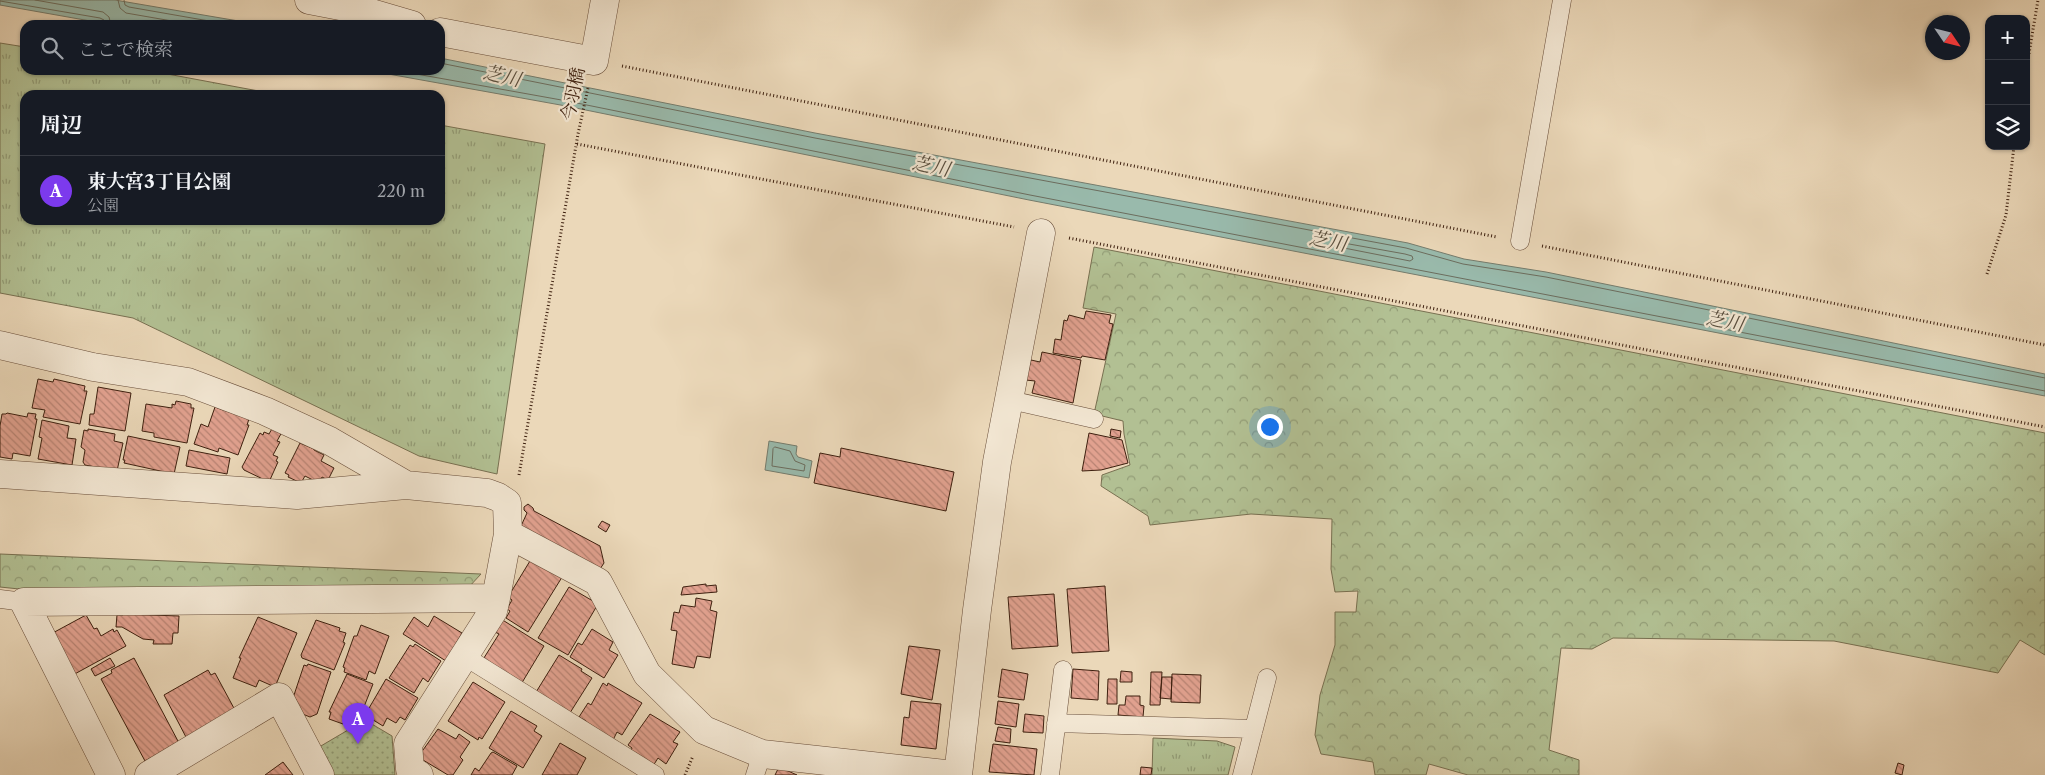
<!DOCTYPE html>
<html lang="ja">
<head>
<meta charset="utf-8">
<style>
  body { margin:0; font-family:"Libre Caslon Text","Noto Serif JP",serif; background:#20242c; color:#f1f3f6 }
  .controls { position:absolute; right:15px; top:15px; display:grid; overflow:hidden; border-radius:10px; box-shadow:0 1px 4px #0004 }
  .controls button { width:45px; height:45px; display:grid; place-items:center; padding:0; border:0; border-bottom:1px solid #363941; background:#171b24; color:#f1f3f6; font:25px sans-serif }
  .compass { position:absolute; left:1925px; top:15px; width:45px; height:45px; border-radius:50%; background:#171b24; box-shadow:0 1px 4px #0004; rotate:125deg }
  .you { position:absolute; left:1269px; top:426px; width:18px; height:18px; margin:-12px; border:4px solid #fff; border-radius:50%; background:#1a73e8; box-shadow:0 0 0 8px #1a73e833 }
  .badge { display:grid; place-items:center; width:32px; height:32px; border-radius:50%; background:#7c3aed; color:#fff; font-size:16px; font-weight:700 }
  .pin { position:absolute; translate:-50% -41px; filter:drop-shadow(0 1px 2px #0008) }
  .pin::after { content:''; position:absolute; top:26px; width:18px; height:15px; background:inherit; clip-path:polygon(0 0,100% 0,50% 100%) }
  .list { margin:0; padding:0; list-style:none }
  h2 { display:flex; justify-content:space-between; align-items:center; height:65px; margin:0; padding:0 20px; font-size:21px }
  h2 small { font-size:16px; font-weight:400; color:#9ea1a6 }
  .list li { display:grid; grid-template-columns:32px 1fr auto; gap:15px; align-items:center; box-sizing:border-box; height:70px; padding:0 20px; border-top:1px solid #363941 }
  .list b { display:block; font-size:19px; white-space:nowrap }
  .list p { margin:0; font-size:16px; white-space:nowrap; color:#9ea1a6 }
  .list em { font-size:16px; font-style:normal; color:#9ea1a6 }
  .icon { flex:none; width:28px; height:28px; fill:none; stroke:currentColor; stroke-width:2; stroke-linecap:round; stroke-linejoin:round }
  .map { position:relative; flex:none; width:2045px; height:775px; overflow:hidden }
  .search { position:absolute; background:#171b24; box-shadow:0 1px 4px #0004; left:20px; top:20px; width:425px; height:55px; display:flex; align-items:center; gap:12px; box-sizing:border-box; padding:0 18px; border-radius:15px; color:#9ea1a6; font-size:19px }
  .panel { position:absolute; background:#171b24; box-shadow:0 1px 4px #0004; left:20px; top:90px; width:425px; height:135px; border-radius:15px }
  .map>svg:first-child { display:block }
  .grass { fill:url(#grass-tufts); stroke:#787051 }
  .forest { fill:url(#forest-crowns); stroke:#787051 }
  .park { fill:url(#park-dots); stroke:#787051 }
  .water { fill:#99baac; stroke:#757c6d }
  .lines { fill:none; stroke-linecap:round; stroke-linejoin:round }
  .shore { stroke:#6c6d5e; stroke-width:1 }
  .building { fill:url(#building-back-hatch); stroke:#3e200f }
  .lane-casing { stroke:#694e3a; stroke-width:19 }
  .street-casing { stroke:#694e3a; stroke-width:29 }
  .path { stroke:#3e200f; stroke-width:3; stroke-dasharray:1 2.5; stroke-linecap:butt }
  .lane { stroke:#f2e6d2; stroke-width:18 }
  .street { stroke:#f2e6d2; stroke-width:28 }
  .labels { text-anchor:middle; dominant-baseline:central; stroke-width:4.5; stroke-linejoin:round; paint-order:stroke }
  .street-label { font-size:18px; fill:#3e200f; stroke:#f2e6d2 }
  .water-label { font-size:19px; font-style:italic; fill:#594e3e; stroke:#f2e6d2 }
</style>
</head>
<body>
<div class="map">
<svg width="2045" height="775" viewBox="0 0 2045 775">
  <defs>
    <pattern id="grass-tufts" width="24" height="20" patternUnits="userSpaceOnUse" patternTransform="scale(1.25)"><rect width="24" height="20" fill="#b2c093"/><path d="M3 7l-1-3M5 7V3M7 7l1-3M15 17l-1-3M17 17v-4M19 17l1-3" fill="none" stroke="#929c76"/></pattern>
    <pattern id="forest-crowns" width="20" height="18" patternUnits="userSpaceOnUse" patternTransform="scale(1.25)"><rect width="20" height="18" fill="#b2c093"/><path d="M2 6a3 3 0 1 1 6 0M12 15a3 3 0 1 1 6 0" fill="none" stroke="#929c76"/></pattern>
    <pattern id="park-dots" width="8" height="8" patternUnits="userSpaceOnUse" patternTransform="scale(1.25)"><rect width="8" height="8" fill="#b2c093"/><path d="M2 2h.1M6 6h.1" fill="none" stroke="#929c76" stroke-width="1.8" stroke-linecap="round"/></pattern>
    <pattern id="building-back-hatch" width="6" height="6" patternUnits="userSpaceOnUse" patternTransform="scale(1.25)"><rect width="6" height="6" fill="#e1a18f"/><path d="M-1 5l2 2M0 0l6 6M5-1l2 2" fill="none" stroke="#b88373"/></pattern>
  </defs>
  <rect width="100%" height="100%" fill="#ebd8b9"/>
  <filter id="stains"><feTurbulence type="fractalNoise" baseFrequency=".004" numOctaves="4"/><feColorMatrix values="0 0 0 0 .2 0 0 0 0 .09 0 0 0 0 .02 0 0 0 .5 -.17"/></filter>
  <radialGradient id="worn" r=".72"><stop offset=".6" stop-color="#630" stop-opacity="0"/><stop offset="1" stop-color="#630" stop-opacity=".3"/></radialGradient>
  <path class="grass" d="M0,43l25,4v23h121l134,25h-255v125h415v-95l105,19 -48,330 -78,-18 -286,-138 -133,-25z
    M1153,738l64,3 18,6 -7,28h-76z"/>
  <path class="forest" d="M1094,247l951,186v222l-25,-15 -22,33 -164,-32 -221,-3 -21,11 -31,-1 -12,102 30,10v15h-111l-39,-11 -3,11h-51l-2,-13 -52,-8 -6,-19 5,-40 15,-50v-33h21l2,-21 -23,1 -4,-23 1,-50 -81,-5 -101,11 -2,-9 -47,-30 1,-11 28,-10 -6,-31 -1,-13 -29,-7 22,-100 -33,-6z
    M0,554l481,20 -13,14 -439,2 -29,-3z"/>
  <path class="park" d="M365,720l27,16 3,39h-75l-11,-22z"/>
  <path class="water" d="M0,0h115l147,25h-149l-113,-20z
    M440,58l375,75 593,110 56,16 82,13 499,102v22l-1016,-196 -463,-94 -200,-36h74z
    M769,441l28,5 -1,8 2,3 14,4 -3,17 -44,-8z"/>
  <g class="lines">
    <path class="shore" d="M35,0l68,12 6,5 2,8
      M118,0l2,8 6,5 69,12
      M124,0l1,5 4,2 103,18
      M0,1l100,17 4,2 1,5
      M440,63l375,75 591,110 57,16 83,13 499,101
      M394,70l173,31 463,94 1015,196
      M1338,242l67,12 7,2 1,3 -3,2 -71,-14 -2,-2z
      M775,447l15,4 5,10 10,4 -1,6 -32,-5 1,-17z"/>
  </g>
  <path class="building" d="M1086,311l25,4 -2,8 4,1 -8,36 -23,-4 -1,2 -28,-5 2,-14 6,1 3,-20 3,1 2,-6 15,4z
    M1042,352l39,8 -8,43 -41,-10 3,-12 -9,-1 5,-20 9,2z
    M38,379l15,3 1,-3 31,7 -1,5h3l-7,33 -37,-7 2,-7 -13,-2z
    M98,387l33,6 -6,38 -36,-6 1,-11h4z
    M176,401l15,3v4h3l-7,35 -33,-6v-4l-12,-2 4,-27 26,4v-4l3,1z
    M215,407l34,12 -2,6h2l-11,30 -19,-7 -1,4 -24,-8 7,-20 7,3z
    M7,413l20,4 1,-4 8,1 -1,5h2l-7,37 -17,-3 -1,6 -12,-2v-31l2,-12h4z
    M42,420l27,6 -2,12 9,1 -4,26 -34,-6 4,-21 -3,-1z
    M273,427l9,5 -5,9 3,1 -7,13 5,2 -2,4 2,1 -9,20 -25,-12 -2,-3 18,-34 3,2 1,-3 5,2z
    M88,429l27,5 -1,7 9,2 -6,28 -32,-6 -2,-3 2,-12 -4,-3 3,-17 4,1z
    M1111,429l10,2 -1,7 -10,-2z
    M1089,433l33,7 6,23 -27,7 -19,1z
    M128,436l52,11 -6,27 -50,-11 1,-3h-2z
    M300,443l14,6v1l10,5 -3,6 13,7 -6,12 -6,-3 -3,6 -14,-7 -4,7 -13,-6 1,-2 -4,-2z
    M841,448l113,24 -8,39 -132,-28 6,-30 20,4z
    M189,450l41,8 -3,16 -41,-8z
    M528,504l5,4 1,3 66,35 4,17 -4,6 -79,-43 6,-13 -3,-3v-3z
    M602,521l8,4 -4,7 -8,-5z
    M533,556l31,18 -36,58 -22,-14 4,-7 -3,-2 5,-9 -4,-3z
    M706,584v2l10,-1 1,7 -36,3 2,-8z
    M1105,586l4,65 -37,2 -5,-64z
    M569,587l29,17 -30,51 -30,-17z
    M1054,594l4,52 -46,3 -4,-52z
    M696,598l16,3 -2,9 7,2 -7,46 -13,-2 -3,12 -22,-4 5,-33 -6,-1 3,-18 5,1 2,-8 14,2z
    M123,614l56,2 -1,17h-5l-1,11h-19l1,-4 -11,-1 -21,-12h-6l1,-12h6z
    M86,615l8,14 3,-1 4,8 12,-7 1,3 3,-2 9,16 -55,30 -22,-41z
    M434,616l28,17 -16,28 -43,-27 11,-17 14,10z
    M258,617l39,16 -22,54 -16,-7 -3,7 -23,-9 8,-20h-2z
    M501,619l43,27 -24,40 -38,-25 17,-27 -6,-3z
    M316,620l24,8 -1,3 7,2 -3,9 2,1 -11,27 -32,-12 -1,-3z
    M361,625l28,11 -14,38 -6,-3 -3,9 -22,-8 1,-4 -2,-1 11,-31h3z
    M592,629l21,13 -4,8 9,5 -14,23 -34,-21 8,-14 4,2z
    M415,644l26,17 -13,21 -5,-4 -9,15 -25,-15 21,-33 3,2z
    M909,646l31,4 -8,50 -31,-6z
    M559,655l23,14 -1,2 11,7 -24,38 -35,-19z
    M110,658l5,8 -20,10 -4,-7z
    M134,658l45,85 -34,18 -44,-82 11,-6 -1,-3z
    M308,664l23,8 -14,42 -7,3 -10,-4 -5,-10 1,-4 -3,-1 11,-33 3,1z
    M1002,669l26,5 -4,26 -26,-3z
    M1073,669l26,2 -1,29 -27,-2z
    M208,670l3,5 4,-2 21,39 -49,27 -23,-44z
    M1121,671l11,1v10h-12z
    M1151,672h11l-2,33h-10z
    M347,674l26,10 -13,33 -6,-2 -2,4 -2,-1 -1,3 -4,-1 -2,4 -14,-5 2,-7h-2z
    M1172,674l29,1 -1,28 -29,-1z
    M1162,677h10l-1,22 -11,-1z
    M386,679l32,19 -13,22 -5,-3 -4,6 -9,-5 -4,8 -18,-11z
    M1108,679h9v25h-10z
    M473,682l32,20 -23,37 -3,-2 -1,3 -30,-19z
    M603,683l4,3 1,-3 34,20 -20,32 -5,-3 -4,8 -28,-16 1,-3 -7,-4 9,-14 3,2z
    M1126,696h14v9l4,1 -1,11 -25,-2 1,-10h6z
    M911,701l30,3 -5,45 -35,-4 3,-28 5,1z
    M998,701l21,3 -3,23 -21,-3z
    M511,711l26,15 -3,5 8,5 -19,32 -34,-20z
    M650,714l30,18 -7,10 5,2 -12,20 -8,-6 -5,8 -22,-15 1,-3 -4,-3z
    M1025,714l19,2 -1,17 -20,-1z
    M998,727l13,2 -1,14 -15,-2z
    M438,729l18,10 3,-5 11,8 -10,15 3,3 -10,15h-5l-30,-18z
    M560,743l26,15 -9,17h-35z
    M993,744l44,5 -3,26 -45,-3z
    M493,752l24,14 -5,9h-41l4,-7 4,3 12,-18z
    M283,762l10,13h-28z
    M1898,763l6,2 -2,10 -7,-2z
    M779,767l18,8h-22z
    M1141,767l11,1 -1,7h-11z"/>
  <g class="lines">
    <defs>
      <path id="lane" d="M1520,241l42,-241
        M1010,400l84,19
        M0,599l24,3
        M464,656l191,119
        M1056,723l198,6
        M755,775l7,-21
        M1050,775l13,-105
        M1242,775l25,-97"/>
      <path id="street" d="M309,0l52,10 51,15
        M440,32l154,29 11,-61
        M0,345l93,22 95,15 77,29 65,30 76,44
        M0,474l297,21 109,-10 81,8 11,4 9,6 1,31 -12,64 -472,4 87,173
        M508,534l90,48 49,92 57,56 58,24 192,21
        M149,775l130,-78 41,78
        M419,775l-9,-6 -2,-25 85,-133 3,-13
        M958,775l19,-165 20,-148 44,-229"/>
    </defs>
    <use href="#lane" class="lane-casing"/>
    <use href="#street" class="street-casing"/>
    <path class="path" d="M622,66l875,171
      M2026,71l12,-71
      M577,144l437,83
      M1069,238l976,189
      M1542,246l503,99
      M1987,274l19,-59 8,-69
      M519,475l59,-341 10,-46
      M685,775l8,-19"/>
    <use href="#lane" class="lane"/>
    <use href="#street" class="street"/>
  </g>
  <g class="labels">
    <g class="street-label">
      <text transform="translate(573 94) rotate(-78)">今羽橋</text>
    </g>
    <g class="water-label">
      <text transform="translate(502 76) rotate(13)">芝川</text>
      <text transform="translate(931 166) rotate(12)">芝川</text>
      <text transform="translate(1328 241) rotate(11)">芝川</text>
      <text transform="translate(1725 321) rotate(11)">芝川</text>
    </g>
  </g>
  <rect width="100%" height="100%" filter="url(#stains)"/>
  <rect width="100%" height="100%" fill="url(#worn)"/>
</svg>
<div class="controls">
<button>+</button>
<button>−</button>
<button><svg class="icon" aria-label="layers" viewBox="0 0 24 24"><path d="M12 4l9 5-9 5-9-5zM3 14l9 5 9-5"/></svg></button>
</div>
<svg class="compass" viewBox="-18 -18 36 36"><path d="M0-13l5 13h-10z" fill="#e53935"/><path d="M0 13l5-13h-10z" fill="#9ea1a6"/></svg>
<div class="you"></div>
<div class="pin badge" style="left:358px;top:744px">A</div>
<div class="search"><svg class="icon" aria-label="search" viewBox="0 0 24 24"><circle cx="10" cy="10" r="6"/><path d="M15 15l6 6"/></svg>ここで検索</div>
<section class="panel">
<h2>周辺<small></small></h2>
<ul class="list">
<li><span class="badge">A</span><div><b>東大宮3丁目公園</b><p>公園</p></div><em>220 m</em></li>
</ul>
</section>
</div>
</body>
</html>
